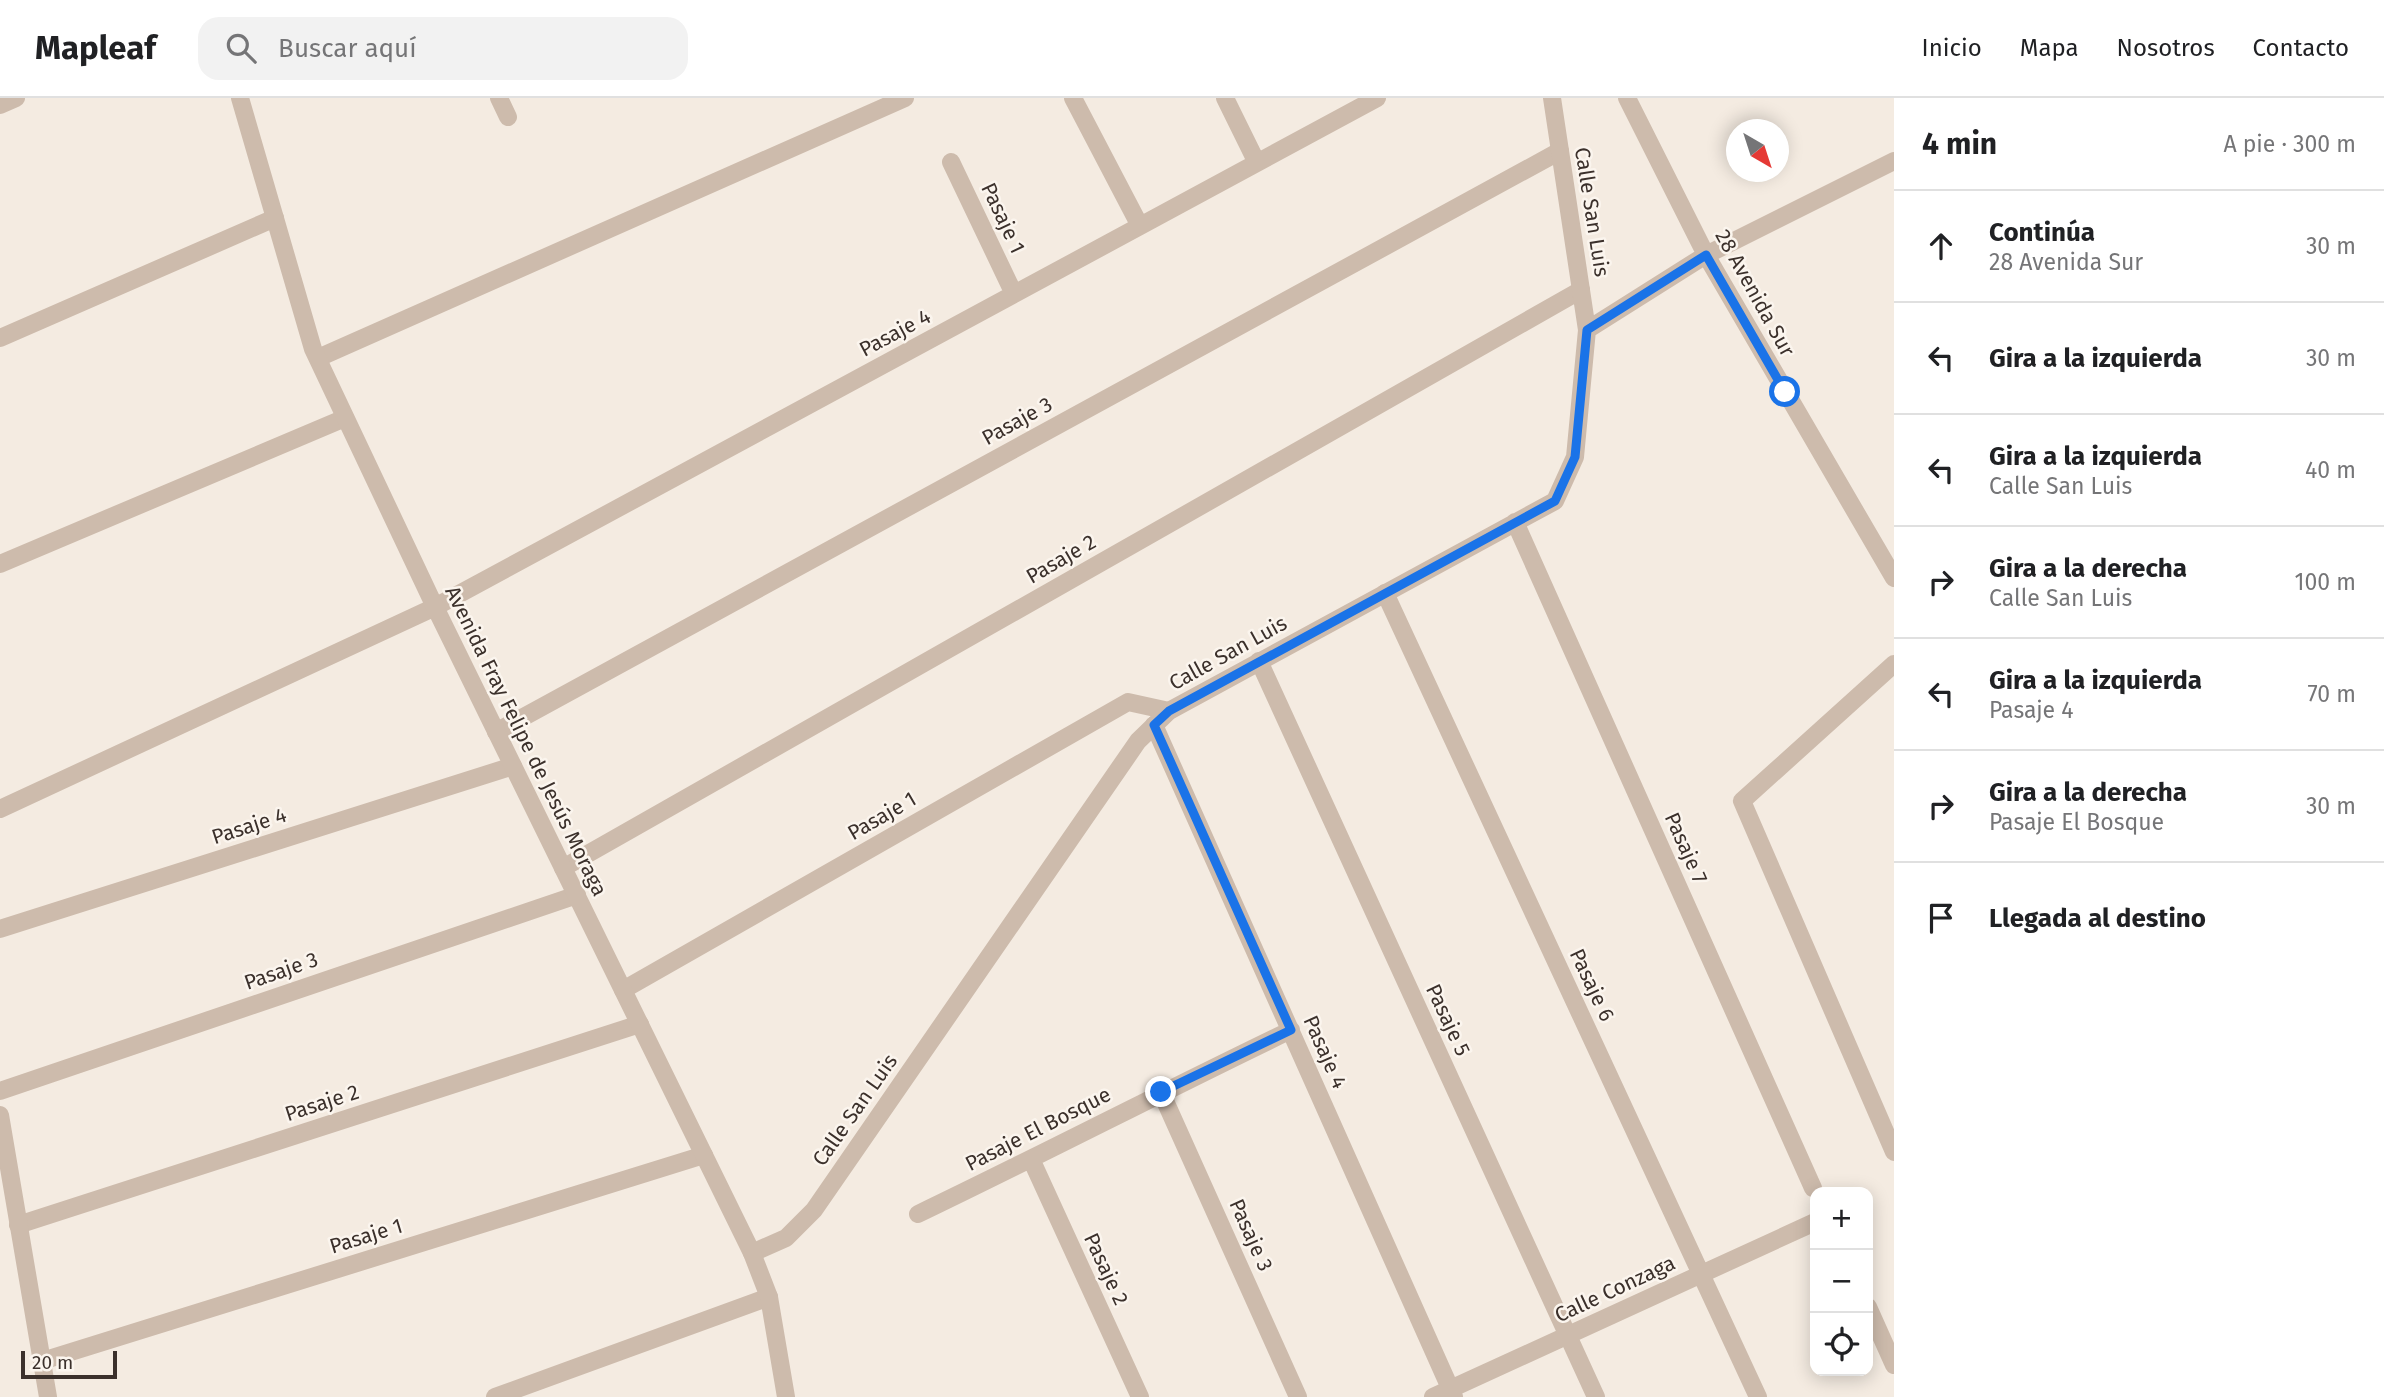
<!DOCTYPE html>
<html lang="es">
<head>
<meta charset="utf-8">
<style>
  body { margin:0; font-family:"Fira Sans",sans-serif; background:#f2f2f2; color:#202124 }
  .controls { position:absolute; right:21px; bottom:21px; display:grid; overflow:hidden; border-radius:14px; box-shadow:0 4px 18px #0003 }
  .controls button { width:63px; height:63px; display:grid; place-items:center; padding:0; border:0; border-bottom:2px solid #e0e0e0; background:#fff; color:#202124; font:35px sans-serif }
  .compass { position:absolute; left:1726px; top:21px; width:63px; height:63px; border-radius:50%; background:#fff; box-shadow:0 4px 18px #0003; rotate:141deg }
  .scale { position:absolute; left:21px; bottom:18px; width:96px; box-sizing:border-box; padding-left:7px; border:4px solid #3b302b; border-top:0; font-size:19px; line-height:24px; white-space:nowrap; color:#3b302b; -webkit-text-stroke:5px #fbf5ee; paint-order:stroke }
  .stop { position:absolute; width:21px; height:21px; margin:-16px; border:5px solid #1a73e8; border-radius:50%; background:#fff }
  .stop.end { background:#1a73e8; border-color:#fff; box-shadow:0 2px 7px #0008 }
  .list { margin:0; padding:0; list-style:none }
  h2 { display:flex; justify-content:space-between; align-items:center; height:91px; margin:0; padding:0 28px; font-size:30px }
  h2 small { font-size:23px; font-weight:400; color:#757577 }
  .list li { display:grid; grid-template-columns:46px 1fr auto; gap:21px; align-items:center; box-sizing:border-box; height:112px; padding:0 28px; border-top:2px solid #e0e0e0 }
  .list b { display:block; font-size:26px; white-space:nowrap }
  .list p { margin:0; font-size:23px; white-space:nowrap; color:#757577 }
  .list em { font-size:23px; font-style:normal; color:#757577 }
  .icon { flex:none; width:38px; height:38px; fill:none; stroke:currentColor; stroke-width:2; stroke-linecap:round; stroke-linejoin:round }
  .map { position:relative; flex:none; width:1894px; height:1299px; overflow:hidden }
  header { display:flex; align-items:center; gap:42px; box-sizing:border-box; height:98px; padding:0 35px; background:#fff; border-bottom:2px solid #e0e0e0 }
  header strong { font-size:33px }
  nav { display:flex; gap:38px; margin-inline-start:auto; font-size:24px }
  .search { width:490px; height:63px; background:#f2f2f2; display:flex; align-items:center; gap:18px; box-sizing:border-box; padding:0 24px; border-radius:21px; color:#757577; font-size:26px }
  main { display:flex }
  aside { flex:1; background:#fff }
  .map>svg:first-child { display:block }
  .lines { fill:none; stroke-linecap:round; stroke-linejoin:round }
  .pedestrian { stroke:#cdbbac; stroke-width:18 }
  .minor { stroke:#cdbbac; stroke-width:18 }
  .tertiary { stroke:#cdbbac; stroke-width:18 }
  .route { stroke:#1a73e8; stroke-width:9 }
  .labels { text-anchor:middle; dominant-baseline:central; stroke-width:5; stroke-linejoin:round; paint-order:stroke }
  .street-label { font-size:21px; fill:#3b302b; stroke:#fbf5ee }
</style>
</head>
<body>
<header>
<strong>Mapleaf</strong>
<div class="search"><svg class="icon" aria-label="search" viewBox="0 0 24 24"><circle cx="10" cy="10" r="6"/><path d="M15 15l6 6"/></svg>Buscar aquí</div>
<nav><a>Inicio</a><a>Mapa</a><a>Nosotros</a><a>Contacto</a></nav>
</header>
<main>
<div class="map">
<svg width="1894" height="1299" viewBox="0 0 1894 1299">
  <rect width="100%" height="100%" fill="#f4ebe1"/>
  <g class="lines">
    <path class="pedestrian" d="M1073,0l67,128
      M1225,0l32,65
      M951,64l63,132
      M1385,495l373,804
      M435,509l942,-509
      M1259,563l337,736
      M1154,627l300,672
      M496,634l1064,-581
      M563,770l1018,-578
      M0,831l513,-163
      M623,892l505,-288 41,9
      M0,993l577,-196
      M1161,994l137,305
      M1031,1061l109,238
      M918,1116c125,-60 248,-124 373,-184
      M18,1127l622,-201
      M1868,1209l26,58
      M42,1263l662,-206
      M1433,1299l382,-175"/>
    <path class="minor" d="M499,0l9,19
      M1627,0l79,157 188,323
      M0,7l16,-7
      M1587,232l119,-75 188,-94
      M0,240l275,-120
      M318,260l587,-260
      M1515,424l298,666
      M0,466l345,-146
      M1894,566l-152,137 152,351
      M0,711l435,-202
      M0,1017l48,282
      M752,1155l34,-15 28,-28 324,-469 31,-30 386,-210 20,-44 12,-127 -35,-232
      M495,1299l274,-100"/>
    <path class="tertiary" d="M240,0l73,251 122,258 317,646 17,44 17,100"/>
  </g>
  <g class="lines">
    <path class="route" d="M1161,994l130,-62 -137,-305 15,-14 386,-210 20,-44 12,-127 119,-75 79,137"/>
  </g>
  <g class="labels">
    <g class="street-label">
      <text transform="translate(1592 114) rotate(81)">Calle San Luis</text>
      <text transform="translate(1003 120) rotate(65)">Pasaje 1</text>
      <text transform="translate(1755 195) rotate(61)">28 Avenida Sur</text>
      <text transform="translate(895 235) rotate(-28)">Pasaje 4</text>
      <text transform="translate(1017 323) rotate(-29)">Pasaje 3</text>
      <text transform="translate(1061 461) rotate(-30)">Pasaje 2</text>
      <text transform="translate(1228 555) rotate(-29)">Calle San Luis</text>
      <text transform="translate(526 643) rotate(64)">Avenida Fray Felipe de Jesús Moraga</text>
      <text transform="translate(882 718) rotate(-30)">Pasaje 1</text>
      <text transform="translate(249 728) rotate(-18)">Pasaje 4</text>
      <text transform="translate(1686 750) rotate(66)">Pasaje 7</text>
      <text transform="translate(281 873) rotate(-19)">Pasaje 3</text>
      <text transform="translate(1592 887) rotate(65)">Pasaje 6</text>
      <text transform="translate(1448 922) rotate(65)">Pasaje 5</text>
      <text transform="translate(1325 954) rotate(66)">Pasaje 4</text>
      <text transform="translate(322 1005) rotate(-18)">Pasaje 2</text>
      <text transform="translate(855 1012) rotate(-55)">Calle San Luis</text>
      <text transform="translate(1038 1031) rotate(-27)">Pasaje El Bosque</text>
      <text transform="translate(1251 1137) rotate(66)">Pasaje 3</text>
      <text transform="translate(366 1138) rotate(-17)">Pasaje 1</text>
      <text transform="translate(1106 1171) rotate(65)">Pasaje 2</text>
      <text transform="translate(1615 1191) rotate(-25)">Calle Conzaga</text>
    </g>
  </g>
</svg>
<div class="controls">
<button>+</button>
<button>−</button>
<button><svg class="icon" aria-label="locate" viewBox="0 0 24 24"><circle cx="12" cy="12" r="6"/><path d="M12 2v4M12 18v4M2 12h4M18 12h4"/></svg></button>
</div>
<svg class="compass" viewBox="-18 -18 36 36"><path d="M0-13l5 13h-10z" fill="#e53935"/><path d="M0 13l5-13h-10z" fill="#757577"/></svg>
<div class="scale">20 m</div>
<div class="stop" style="left:1785px;top:294px"></div>
<div class="stop end" style="left:1161px;top:994px"></div>
</div>
<aside>
<h2>4 min<small>A pie · 300 m</small></h2>
<ul class="list">
<li><svg class="icon" aria-label="ahead" viewBox="0 0 24 24"><path d="M12 20V5M6 11l6-6 6 6"/></svg><div><b>Continúa</b><p>28 Avenida Sur</p></div><em>30 m</em></li>
<li><svg class="icon" aria-label="left" viewBox="0 0 24 24"><path d="M17 20v-9H6M10 6l-5 5 5 5"/></svg><div><b>Gira a la izquierda</b></div><em>30 m</em></li>
<li><svg class="icon" aria-label="left" viewBox="0 0 24 24"><path d="M17 20v-9H6M10 6l-5 5 5 5"/></svg><div><b>Gira a la izquierda</b><p>Calle San Luis</p></div><em>40 m</em></li>
<li><svg class="icon" aria-label="right" viewBox="0 0 24 24"><path d="M7 20v-9h11M14 6l5 5-5 5"/></svg><div><b>Gira a la derecha</b><p>Calle San Luis</p></div><em>100 m</em></li>
<li><svg class="icon" aria-label="left" viewBox="0 0 24 24"><path d="M17 20v-9H6M10 6l-5 5 5 5"/></svg><div><b>Gira a la izquierda</b><p>Pasaje 4</p></div><em>70 m</em></li>
<li><svg class="icon" aria-label="right" viewBox="0 0 24 24"><path d="M7 20v-9h11M14 6l5 5-5 5"/></svg><div><b>Gira a la derecha</b><p>Pasaje El Bosque</p></div><em>30 m</em></li>
<li><svg class="icon" aria-label="arrive" viewBox="0 0 24 24"><path d="M6 21V4h12l-3 4 3 4H6"/></svg><div><b>Llegada al destino</b></div></li>
</ul>
</aside>
</main>
</body>
</html>
